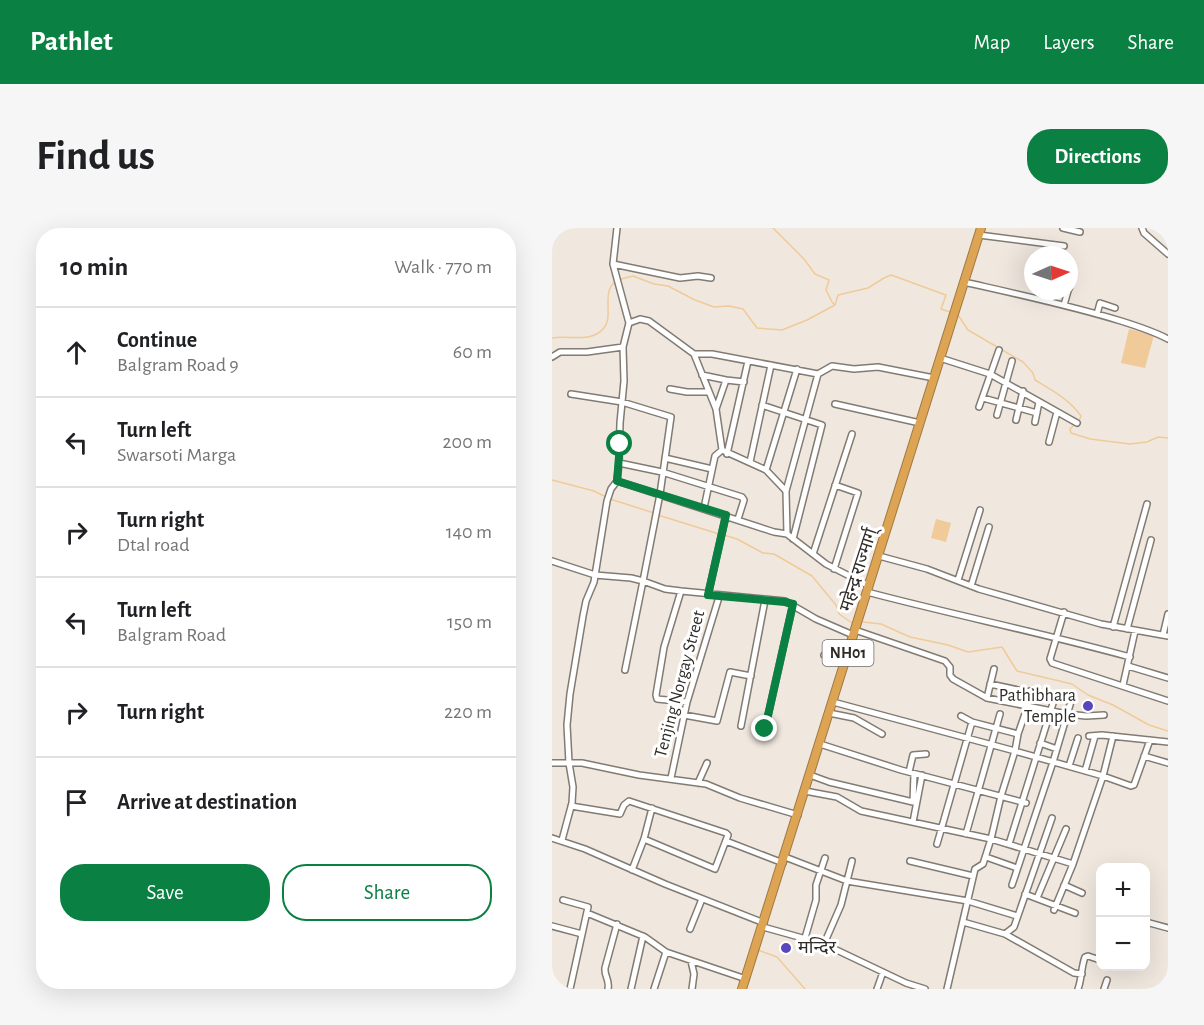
<!DOCTYPE html>
<html lang="en">
<head>
<meta charset="utf-8">
<style>
  body { margin:0; font-family:"Alegreya Sans","Noto Sans Devanagari",sans-serif; background:#f6f6f6; color:#202124 }
  .controls { position:absolute; right:18px; bottom:18px; display:grid; overflow:hidden; border-radius:12px; box-shadow:0 6px 24px #0002 }
  .controls button { width:54px; height:54px; display:grid; place-items:center; padding:0; border:0; border-bottom:2px solid #e0e0e0; background:#fff; color:#202124; font:30px sans-serif }
  .compass { position:absolute; left:472px; top:18px; width:54px; height:54px; border-radius:50%; background:#fff; box-shadow:0 6px 24px #0002; rotate:87deg }
  .stop { position:absolute; width:18px; height:18px; margin:-14px; border:4px solid #0b8043; border-radius:50%; background:#fff }
  .stop.end { background:#0b8043; border-color:#fff; box-shadow:0 2px 6px #0008 }
  .list { margin:0; padding:0; list-style:none }
  h2 { display:flex; justify-content:space-between; align-items:center; height:78px; margin:0; padding:0 24px; font-size:26px }
  h2 small { font-size:20px; font-weight:400; color:#757577 }
  .list li { display:grid; grid-template-columns:39px 1fr auto; gap:18px; align-items:center; box-sizing:border-box; height:90px; padding:0 24px; border-top:2px solid #e0e0e0 }
  .list b { display:block; font-size:22px; white-space:nowrap }
  .list p { margin:0; font-size:20px; white-space:nowrap; color:#757577 }
  .list em { font-size:20px; font-style:normal; color:#757577 }
  .actions { display:flex; gap:12px; padding:18px 24px }
  .actions a { flex:1; padding:14px 0; border:2px solid #0b8043; border-radius:24px; text-align:center; font-size:21px; color:#0b8043 }
  .actions .main { background:#0b8043; color:#fff }
  .icon { flex:none; width:33px; height:33px; fill:none; stroke:currentColor; stroke-width:2; stroke-linecap:round; stroke-linejoin:round }
  .map { position:relative; flex:none; width:616px; height:761px; overflow:hidden; border-radius:24px }
  header { display:flex; align-items:center; gap:36px; box-sizing:border-box; height:84px; padding:0 30px; background:#0b8043; color:#fff }
  header strong { font-size:28px }
  nav { display:flex; gap:33px; margin-inline-start:auto; font-size:21px }
  .intro { display:flex; align-items:center; justify-content:space-between; box-sizing:border-box; height:144px; padding:0 36px }
  h1 { margin:0; font-size:42px }
  .button { padding:15px 27px; border-radius:24px; background:#0b8043; color:#fff; font-size:21px; font-weight:700 }
  main { display:flex; gap:36px; padding:0 36px }
  aside { flex:1; background:#fff; border-radius:24px; box-shadow:0 6px 24px #0002 }
  .map>svg:first-child { display:block }
  .water { fill:#f0ca98 }
  .lines { fill:none; stroke-linecap:round; stroke-linejoin:round }
  .stream { stroke:#f0ca98; stroke-width:1.5 }
  .minor-casing { stroke:#817b73; stroke-width:8 }
  .highway-casing { stroke:#9f7a44; stroke-width:10 }
  .minor { stroke:#fff; stroke-width:5 }
  .highway { stroke:#dca453; stroke-width:8 }
  .route { stroke:#0b8043; stroke-width:8 }
  .poi-dot { fill:#5846be; stroke:#fff; stroke-width:2 }
  .labels { text-anchor:middle; dominant-baseline:central; stroke-width:6; stroke-linejoin:round; paint-order:stroke }
  .shield { fill:#fff; stroke:#6d6b68; stroke-width:1.5 }
  .shield-label { font-size:16px; font-weight:bold; fill:#2e2b28 }
  .street-label { font-size:18px; fill:#2e2b28; stroke:#fff }
  .poi-label { font-size:18px; fill:#2e2b28; stroke:#fff; text-anchor:end }
</style>
</head>
<body>
<header>
<strong>Pathlet</strong>
<nav><a>Map</a><a>Layers</a><a>Share</a></nav>
</header>
<div class="intro"><h1>Find us</h1><a class="button">Directions</a></div>
<main>
<aside>
<h2>10 min<small>Walk · 770 m</small></h2>
<ul class="list">
<li><svg class="icon" aria-label="ahead" viewBox="0 0 24 24"><path d="M12 20V5M6 11l6-6 6 6"/></svg><div><b>Continue</b><p>Balgram Road 9</p></div><em>60 m</em></li>
<li><svg class="icon" aria-label="left" viewBox="0 0 24 24"><path d="M17 20v-9H6M10 6l-5 5 5 5"/></svg><div><b>Turn left</b><p>Swarsoti Marga</p></div><em>200 m</em></li>
<li><svg class="icon" aria-label="right" viewBox="0 0 24 24"><path d="M7 20v-9h11M14 6l5 5-5 5"/></svg><div><b>Turn right</b><p>Dtal road</p></div><em>140 m</em></li>
<li><svg class="icon" aria-label="left" viewBox="0 0 24 24"><path d="M17 20v-9H6M10 6l-5 5 5 5"/></svg><div><b>Turn left</b><p>Balgram Road</p></div><em>150 m</em></li>
<li><svg class="icon" aria-label="right" viewBox="0 0 24 24"><path d="M7 20v-9h11M14 6l5 5-5 5"/></svg><div><b>Turn right</b></div><em>220 m</em></li>
<li><svg class="icon" aria-label="arrive" viewBox="0 0 24 24"><path d="M6 21V4h12l-3 4 3 4H6"/></svg><div><b>Arrive at destination</b></div></li>
</ul>
<div class="actions"><a class="main">Save</a><a>Share</a></div>
</aside>
<div class="map">
<svg width="616" height="761" viewBox="0 0 616 761">
  <rect width="100%" height="100%" fill="#f0e8df"/>
  <path class="water" d="M577,101l25,6 -9,33 -24,-5z
    M384,291l15,4 -5,19 -15,-4z"/>
  <g class="lines">
    <path class="stream" d="M221,0l31,31 11,15 14,6 -3,10 6,12 3,3
      M69,51l12,-3 21,8 14,2 27,14 19,7 15,-1 14,3 14,19 25,2 25,-10 28,-15 3,-10 30,-7 16,-10 7,-3 55,20 -5,14 9,3
      M406,87l10,15 55,32 10,11 2,7c18,11 34,19 46,36l-2,5
      M0,110c16,-3 39,5 51,-9 12,-12 -3,-37 13,-48
      M523,196l-5,5 1,4 19,6 40,5 17,-2 11,-5 10,1
      M0,252l42,11 12,6
      M58,271l44,14
      M106,287l61,19
      M172,307l13,4 26,14 11,1 38,22 24,29 3,9 13,9
      M311,394l18,2 29,13 38,8 20,7 34,-5 15,24 55,13 16,11 25,10 36,20 19,6
      M206,722l19,7 28,32"/>
    <defs>
      <path id="minor" d="M65,0l-4,36 67,14 18,-2 13,2
        M511,0l17,4
        M590,0l2,5 24,21
        M427,7l85,11
        M61,36l16,59 -6,24 1,34 -4,42 -1,40 43,9 80,25 2,3 -6,19
        M412,54c53,12 105,23 157,39 16,5 32,10 47,18
        M517,61l3,-9
        M512,77l4,-14
        M545,86l3,-11 15,5
        M77,95l11,-4 9,2 45,33 22,55 6,41 44,20 20,21 1,43 39,30 43,22
        M142,126h18l106,20 14,-8 22,3 24,-2 56,11
        M0,129l8,-5h27l36,-5
        M388,130l50,16 87,49
        M150,147l24,5 -10,29
        M174,152l18,2
        M118,161l17,3h21
        M19,166l51,8 49,15 -11,77 -17,87 22,8 16,2 104,10 31,18 37,16
        M431,170l54,15
        M283,176l85,19
        M210,177l60,20 -29,114
        M427,179l20,-57
        M445,187l15,-54
        M464,192l7,-29
        M483,194l4,-20
        M497,214l8,-30
        M175,226l21,-93
        M113,230l47,11
        M198,234l21,-97
        M214,242l31,-101
        M65,253l157,51 13,2
        M234,263l32,-117
        M152,280l11,-52 7,-6
        M261,326l39,-120
        M327,328l48,13 52,20 122,35 67,12
        M0,333l43,14 36,3 12,3 -18,89
        M282,341l24,-76 -23,-8
        M406,352l22,-70
        M419,358l18,-59
        M129,363l-17,56 -8,48 1,4 30,3
        M315,364c87,23 176,41 263,65
        M156,367l18,-80
        M512,384l-14,47 2,4 116,38
        M561,399l34,-123
        M575,401l24,-89
        M303,402l90,31 5,6v8l3,4 34,19 80,16 19,2 18,-1
        M611,407l5,-21
        M272,427l21,7
        M576,438l40,12
        M438,456l80,17
        M571,457l12,-54
        M435,470l7,-29
        M281,474l182,49 88,25 28,10 3,-1 16,-45
        M277,485l25,5 28,16
        M132,487l33,6 13,-49 21,4
        M409,488l11,6 46,12
        M189,498l24,-126
        M213,501l28,-125
        M537,508l13,-1 66,7
        M488,515l17,6
        M268,516l81,26 125,33
        M592,528l24,7
        M0,535h30l57,12 67,9 34,14 58,17
        M517,538l9,-28
        M533,543l10,-35
        M357,544l4,-17 13,-1
        M258,547l19,7 84,20 1,-28
        M119,550l16,-76 32,-105
        M146,555l9,-20
        M253,563l32,6 24,14 130,28 82,25
        M19,578l49,8 4,-9 5,-4 97,32 2,2 -13,34 -71,-30
        M361,594l9,-47
        M414,606l34,-120
        M0,610l33,11 80,35 99,39
        M10,612l10,-37 1,-16 -4,-24 -2,-38 3,-31 13,-78 3,-15 8,-19 13,-81 4,-12 6,-8 2,-18
        M174,613l57,22
        M385,616l35,-122
        M457,616l46,-147
        M233,629l62,24 121,20 49,15
        M434,629l31,11
        M358,633l63,15
        M80,642l12,-31 8,-31
        M460,657l41,-123 19,-64
        M512,657l18,8
        M473,666l50,19
        M485,670l29,-69
        M11,672l25,7 -18,82
        M502,682l19,-46 30,-88 10,-40
        M35,685l58,24 21,15 80,27
        M411,694l42,12 69,39 8,1
        M594,694l22,6
        M0,698l30,8
        M211,699l61,17 82,39 19,6
        M138,701l12,-30
        M453,706l9,-7 38,-109
        M253,710l11,-38v-15l9,-27
        M272,716l17,-39 11,-44
        M139,733l3,13 -2,15
        M56,761c2,-9 -4,-13 -3,-21l12,-44
        M79,761l12,-53
        M102,761l12,-37
        M325,761l6,-17
        M395,761l28,-120 8,-5 8,-25 10,-43 14,-45 3,-17 10,-29 2,-14
        M526,761c4,-11 3,-21 7,-32l3,-1 12,4
        M552,761l3,-9"/>
      <path id="highway" d="M190,761l239,-761"/>
    </defs>
    <use href="#minor" class="minor-casing"/>
    <use href="#highway" class="highway-casing"/>
    <use href="#minor" class="minor"/>
    <use href="#highway" class="highway"/>
  </g>
  <g class="lines">
    <path class="route" d="M68,216l-3,37 109,34 -18,80 77,7 8,2 -28,125"/>
  </g>
  <g class="poi-dot">
    <circle cx="536" cy="478" r="6"/>
    <circle cx="234" cy="720" r="6"/>
  </g>
  <g class="labels">
    <rect class="shield" x="270.5" y="412" width="51" height="26" rx="4.5"/>
    <g class="shield-label">
      <text x="296" y="425">NH01</text>
    </g>
    <g class="street-label">
      <text transform="translate(307 342) rotate(-72)">महेन्द्र राज्मार्ग्</text>
      <text transform="translate(128 456) rotate(-75)">Tenjing Norgay Street</text>
    </g>
    <g class="poi-label">
      <text x="524" y="468">Pathibhara<tspan x="524" dy="21">Temple</tspan></text>
      <text x="246" y="720" text-anchor="start">मन्दिर</text>
    </g>
  </g>
</svg>
<div class="controls">
<button>+</button>
<button>−</button>
</div>
<svg class="compass" viewBox="-18 -18 36 36"><path d="M0-13l5 13h-10z" fill="#e53935"/><path d="M0 13l5-13h-10z" fill="#757577"/></svg>
<div class="stop" style="left:68px;top:216px"></div>
<div class="stop end" style="left:213px;top:501px"></div>
</div>
</main>
</body>
</html>
